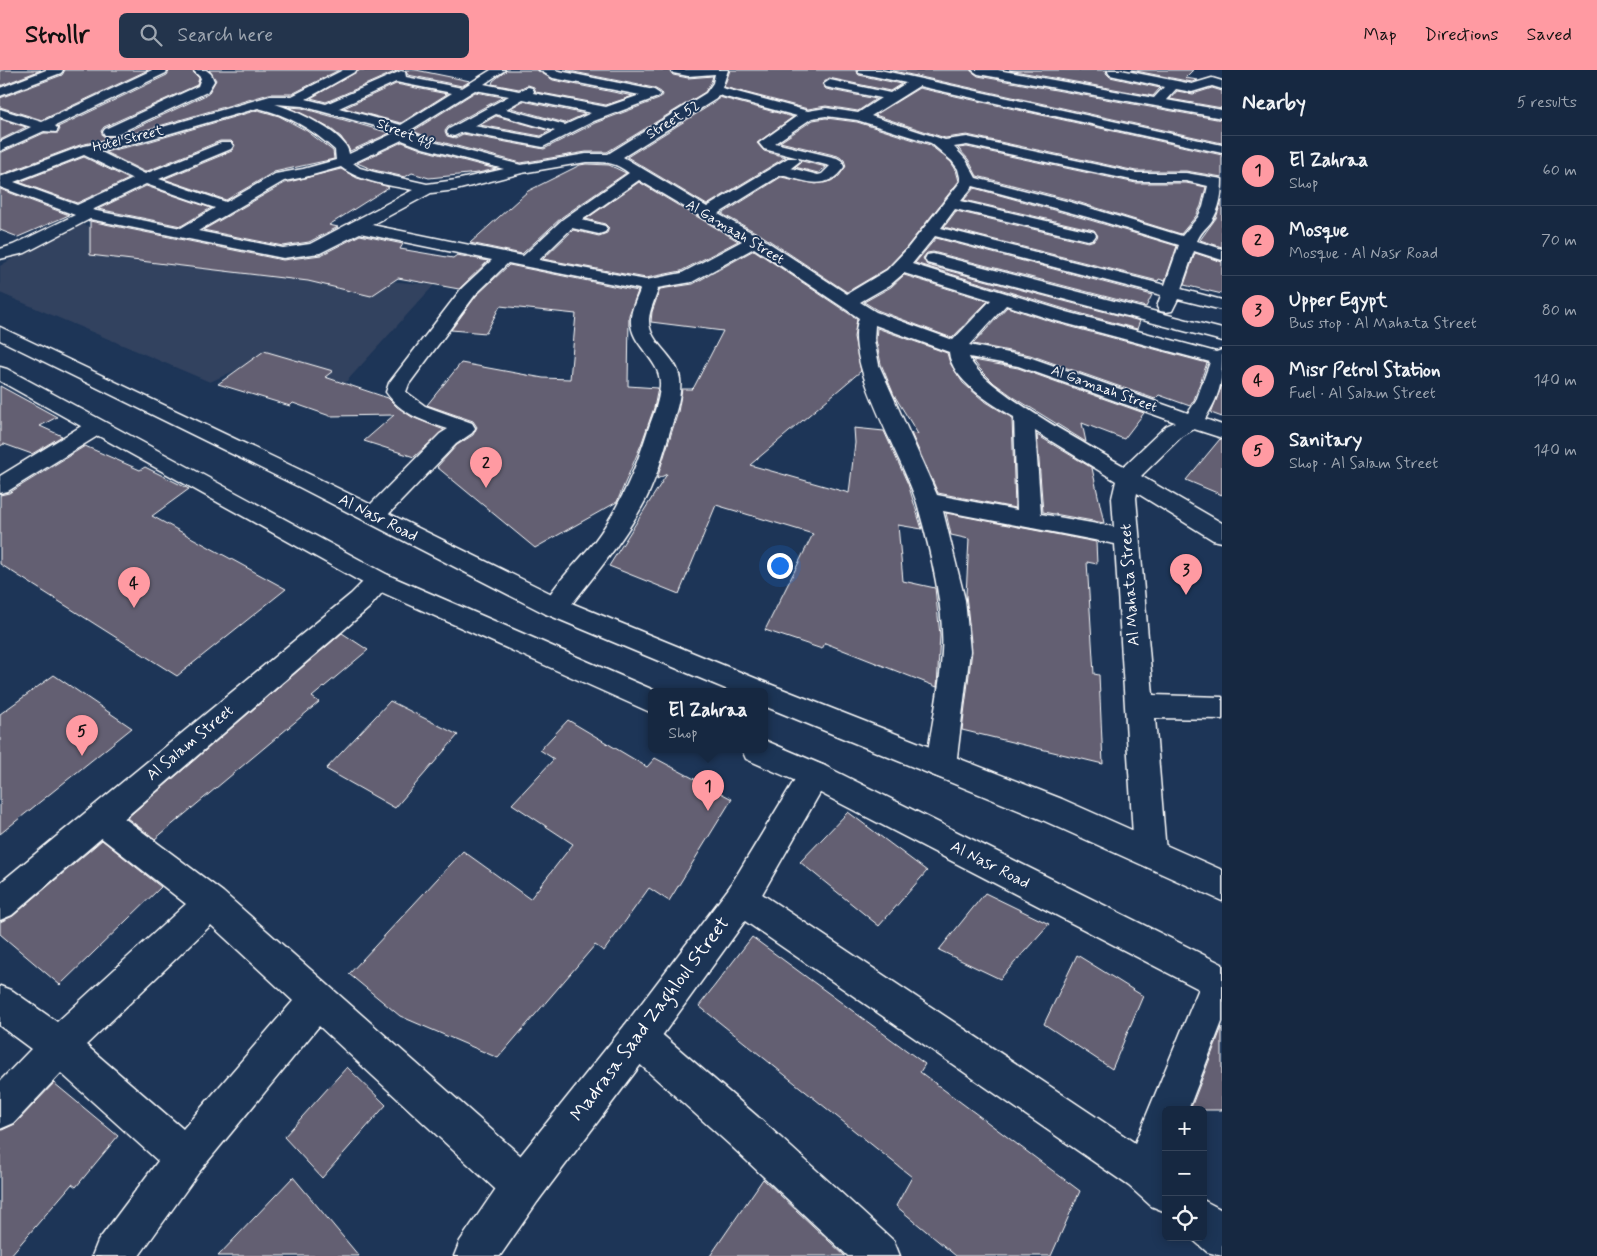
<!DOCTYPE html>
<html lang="en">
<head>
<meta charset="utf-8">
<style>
  body { margin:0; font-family:Mynerve,sans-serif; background:#23344c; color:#f1f3f6 }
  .controls { position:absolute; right:15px; bottom:15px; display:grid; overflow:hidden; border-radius:8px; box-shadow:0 2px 12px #0003 }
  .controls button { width:45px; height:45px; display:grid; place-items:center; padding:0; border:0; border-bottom:1px solid #35445a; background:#162841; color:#f1f3f6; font:25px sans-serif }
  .you { position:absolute; left:779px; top:495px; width:18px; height:18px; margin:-12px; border:4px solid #fff; border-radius:50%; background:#1a73e8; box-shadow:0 0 0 8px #1a73e833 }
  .badge { display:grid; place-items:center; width:32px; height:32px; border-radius:50%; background:#ff9aa2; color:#111; font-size:16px; font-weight:700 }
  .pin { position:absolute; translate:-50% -41px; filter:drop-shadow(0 1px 2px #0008) }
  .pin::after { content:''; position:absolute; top:26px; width:18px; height:15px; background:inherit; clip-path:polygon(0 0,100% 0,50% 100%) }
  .popup { position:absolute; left:648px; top:618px; width:120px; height:65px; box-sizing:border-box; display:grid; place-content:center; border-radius:8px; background:#162841; filter:drop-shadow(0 1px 4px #0005); font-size:16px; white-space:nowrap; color:#9ea6b1 }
  .popup b { font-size:19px; color:#f1f3f6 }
  .popup::after { content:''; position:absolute; left:50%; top:100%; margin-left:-10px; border:10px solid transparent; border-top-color:#162841 }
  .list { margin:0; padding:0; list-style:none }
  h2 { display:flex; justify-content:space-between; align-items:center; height:65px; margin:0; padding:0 20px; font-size:21px }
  h2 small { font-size:16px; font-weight:400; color:#9ea6b1 }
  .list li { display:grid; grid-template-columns:32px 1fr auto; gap:15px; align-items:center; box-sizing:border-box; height:70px; padding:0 20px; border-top:1px solid #35445a }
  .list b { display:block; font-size:19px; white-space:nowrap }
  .list p { margin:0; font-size:16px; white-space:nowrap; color:#9ea6b1 }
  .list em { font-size:16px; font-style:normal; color:#9ea6b1 }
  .icon { flex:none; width:28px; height:28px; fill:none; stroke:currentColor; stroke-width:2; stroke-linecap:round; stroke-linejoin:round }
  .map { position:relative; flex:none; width:1222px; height:1186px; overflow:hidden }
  header { display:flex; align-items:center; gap:30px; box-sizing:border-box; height:70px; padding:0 25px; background:#ff9aa2; color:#111 }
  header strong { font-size:24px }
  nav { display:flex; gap:28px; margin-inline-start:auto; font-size:18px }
  .search { width:350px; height:45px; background:#23344c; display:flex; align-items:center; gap:12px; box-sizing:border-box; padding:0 18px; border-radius:8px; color:#9ea6b1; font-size:19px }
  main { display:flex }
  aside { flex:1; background:#162841 }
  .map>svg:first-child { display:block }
  .built { fill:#32425f }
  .building { fill:#635f72; stroke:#fff }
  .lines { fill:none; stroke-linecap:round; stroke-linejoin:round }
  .street-casing { stroke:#fff; stroke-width:3 }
  .secondary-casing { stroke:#fff; stroke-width:3 }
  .primary-casing { stroke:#fff; stroke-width:3 }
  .street { fill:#1d3557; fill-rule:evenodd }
  .secondary { fill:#1d3557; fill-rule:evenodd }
  .primary { fill:#1d3557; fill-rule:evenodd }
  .labels { text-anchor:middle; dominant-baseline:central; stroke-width:4; stroke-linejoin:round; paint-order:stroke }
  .far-street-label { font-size:14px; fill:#fff; stroke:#1d3557 }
  .street-label { font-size:16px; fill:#fff; stroke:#1d3557 }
  .near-street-label { font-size:19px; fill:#fff; stroke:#1d3557 }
</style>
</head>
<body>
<header>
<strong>Strollr</strong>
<div class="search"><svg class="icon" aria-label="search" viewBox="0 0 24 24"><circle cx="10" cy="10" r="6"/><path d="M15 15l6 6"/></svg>Search here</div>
<nav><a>Map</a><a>Directions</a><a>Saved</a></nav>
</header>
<main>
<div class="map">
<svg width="1222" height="1186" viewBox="0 0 1222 1186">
  <rect width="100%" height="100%" fill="#1d3557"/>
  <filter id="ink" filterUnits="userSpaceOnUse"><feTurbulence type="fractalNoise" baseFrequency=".02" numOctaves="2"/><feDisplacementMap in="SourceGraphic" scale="10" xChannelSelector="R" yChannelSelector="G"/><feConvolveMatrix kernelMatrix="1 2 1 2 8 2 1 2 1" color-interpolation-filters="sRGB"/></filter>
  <g filter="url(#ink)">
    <path class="built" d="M70,153l267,40 -7,13 104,9 -89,98 -81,-26 -54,25 -210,-89v-27z"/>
    <path class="building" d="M0,0h41l-41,16z
      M65,0h83l-106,50 -42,-13v-9l62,-23z
      M170,0h21l8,8 -2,7 -93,42 -3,4 2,5 13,1 92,-43 8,-14 -7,-10h130l-47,24h-23l-134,39 -55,12 -80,30v-22l44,-20h14l2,-4 -2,-2 109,-52z
      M360,0h39l-73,32 -15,-4z
      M405,0h11l54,11 -8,5 -54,-11z
      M507,0h30l16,10 80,16 -27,9 -70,-13 -2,-5 -6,-2 -9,4 -27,-5 1,-3z
      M564,0h105l4,5 15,3 25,-2 -2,6 -6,10 -98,60h-21l-65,11 -87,-23 -21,-9 62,-39 28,5 -55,30 -3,4 2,5 8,2 8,-4 81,15 51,-26 64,-24 3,-4 -1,-3 -7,-4z
      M730,0h125l4,5 42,9 -11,7 -61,-13 -7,6 4,5 50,10 -18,12 -32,-5 -18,3 -84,-22z
      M889,0h81l8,6 244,44v23z
      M1009,0h98l-1,3 4,4 50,11 -7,8z
      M1131,0h62l-8,8 13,2 -6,2z
      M396,14l51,10 -46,29 -57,-15z
      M919,18l303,67v22l-36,-6h-50l-169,-36 -22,3 -70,-23z
      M1212,18l10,3v17l-52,-9 7,-8 16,3z
      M719,27l74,20 -36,26 7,8 22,6 -79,48 -80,-48 90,-56z
      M523,31l62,13 -20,9 -54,-15z
      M289,37l13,1 88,25 -40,18 -9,-14 -10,-8z
      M258,40l21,6 28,15 26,20 1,8 -60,13 -48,28 -62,-21 68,-28 3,-6 -4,-4h-11l-75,31 -40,-20 39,-9z
      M496,46l54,15 -9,5 -61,-11z
      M826,48l31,4 73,23 21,17 5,8 3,11 -53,67 -20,21 -39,23 -86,-57 -39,-21 59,-37 35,7 15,-3 8,-5 7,-10 -2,-6 -6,-4 -58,-14 33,-22z
      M0,49l26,8 -26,13z
      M402,72l21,8 73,19 -18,4 -49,5 -17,-5 -7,4 -31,-7 -17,-7z
      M967,77l169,36h50l20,4 -5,19 -5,10 -15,18 -110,-34 -94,-24 -9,-17 -10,-11z
      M84,87l45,22 -52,24 -58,-21z
      M802,91l24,6 -8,6 -23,-6z
      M586,94l23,1 17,8 -64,44 -40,37 -52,-11 58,-52 52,-26z
      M341,99l16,9 32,9 -60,38 9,2 -29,15 -26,4 -80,-16 82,-47z
      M639,112l99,59 -57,30 -35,7 -103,-19 30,-29 26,6 8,-3 2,-5 -4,-4 -19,-5z
      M146,116l65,22 -30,18 -83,-17z
      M974,118l116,32 87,26 -12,35 -6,-2 -1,2 -214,-54 12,-16 132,31 7,-2 3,-4 -4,-6 -130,-30z
      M0,119l69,26 -51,22 -18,-7z
      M1222,130v47l-22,-7 16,-22z
      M90,151l193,39 38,-5 39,-20 43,9 -3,5 53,9 4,-3 31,6 -29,28 -61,-11 -27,18 -63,-15 -218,-26z
      M936,168l216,57 -6,12 -213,-55 -6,1 -4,5 4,7 213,56 -3,8 -69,-19 -153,-47z
      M754,180l103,69 -3,18 7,34 -111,94 99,28 6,-50 -1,-15 30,3 24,53 14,45 -24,-4 5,56 32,7 5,47 -3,52 -112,-44 -3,6 -57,-19 48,-96 -97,-29 -37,89 -70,-28 58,-92 -10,5 21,-67 4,-23h10l2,-2 29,-56 -72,-9 1,-10 8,-23 33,-5z
      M1195,183l27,9v32l-38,-9z
      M509,195l129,26 -9,24 -1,71 30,2 -4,20 -13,37 -24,57 -82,46 -98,-81 20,-22 16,-10 4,-8 -4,-6 -46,-16 34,-42 82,15 27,1 6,-65 -76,-8 -14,27 -35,-3 25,-34z
      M904,205l84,26 -36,37 -75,-28 -13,-8 27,-15z
      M1007,237l46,15 154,41 -13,37 -4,6 -31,-11 -4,4 -125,-44 -57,-11z
      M877,258l70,25 3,10 13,20 20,17 29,18 3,90 -77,-15 -27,-60 7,1 -24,-39 -13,-31 -5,-24z
      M264,281l69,20 -8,6 63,21 9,9 15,10 32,13 -30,27 -50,-16 30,-26 -64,1 -37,-13 -3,3 -72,-22z
      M973,290l45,8 126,45 -20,26 -42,-16 4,19 -71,-44 -21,-15 -15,-15z
      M1222,315v32l-11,-4z
      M0,316l57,31 -17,9 22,10 -30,18 -28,-10 -4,2z
      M1037,365l55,33 12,55 -61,-11z
      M1220,369l2,1v55l-36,-15z
      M85,376l55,24 5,-3 44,22 -37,27 134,73 -109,87 -177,-112v-69l9,-2z
      M946,443l150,29 1,22 -10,-2 7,112 5,1 4,89 -141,-34 10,-79 -6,-56 3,-56 -18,-4z
      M342,563l26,17 -56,47 7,5 -164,137 -28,-21z
      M54,605l78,53 -132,106v-120z
      M390,631l68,34 -63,73 -69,-39z
      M568,650l79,47 8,-9 77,41 -63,102 -20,-13 -45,63 -9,-6 -97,113 -98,-42 -51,-42 114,-123 67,48 43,-55 -61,-40 42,-45 -14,-9z
      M848,742l79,59 -48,55 -79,-64z
      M102,770l59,47 -101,98 -60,-51v-12l13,-6z
      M985,823l64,31 -49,55 -61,-29z
      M752,867l173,127 -5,8 160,119 -29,65h-95l-60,-50 16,-29 -213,-171z
      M1077,885l66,41 -31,73 -68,-45z
      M1222,957v83h-32z
      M347,997l39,38 -64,73 -38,-41z
      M54,1013l64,53 -42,51 -4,-3 -62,72h-10v-125l15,-7z
      M293,1107l66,79h-141z
      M763,1109l82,77h-135z"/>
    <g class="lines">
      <defs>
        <path id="street" d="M46,0h17l-2,3 -61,23v-8z
          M152,0h16l-2,3 -111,53 3,3 -2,3 -12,-1 -44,20v-9l31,-15 -31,-10v-8l42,13z
          M193,0h13l5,4 3,7 -7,11 -92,43h-10l-2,-3 2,-3 93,-43 3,-8z
          M343,0h15l-52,29 20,5 75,-33 4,1 1,5 56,11 29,-18h14l-21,14 35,7 9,-4 4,1 2,3 -1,2 73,14 34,-12 -87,-17 -14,-8h15l100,20 6,4 -2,3 -64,24 -51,26 -80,-15 -9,4 -5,-1 -2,-3 2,-3 60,-33 -34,-6 -66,41 24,11 88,23 65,-11h22l98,-61 7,-10 2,-9 -27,2 -15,-3 -2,-3h57l-6,18 86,23 18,-3 32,5 23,-15 -55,-11 -2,-3 6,-4 60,13 16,-10 -47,-10 -2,-3h23l342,75v8l-303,-67 -48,30 74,24 22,-3 169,36h50l36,6c0,15 -2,30 -11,43 -5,6 -11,11 -14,19l25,8v11l-28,-9 -13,38 41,11v10l-44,-11 -6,12 -6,1 -6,-1 -3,-4 4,-12 -226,-59 -23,28 155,48 149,40 6,-2c0,32 0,41 -17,69l17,6v13l-28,-9 -12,7 -41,40 81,47v19l-9,-2 -76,-47 -1,5 17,197 69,2v22l-67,-1 11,134 -5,10 -11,5 -11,-5 -5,-10 -19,-308 -172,-33 22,89 5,51 -14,114 -4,9 -11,4 -11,-4 -4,-9c5,-37 14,-75 16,-113 3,-44 -13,-107 -25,-149 -14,-47 -75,-141 -58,-185l-105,-70 -62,34 -35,6 1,2c-3,9 -8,19 -9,29 -1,25 28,36 31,60 2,17 -5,35 -10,52 -7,23 -13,46 -24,68 -22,42 -53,78 -82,115l-9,2 -9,-2 -4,-7c13,-24 35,-44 52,-65 26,-35 41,-71 54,-112 5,-14 11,-28 12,-44 2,-27 -31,-40 -29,-67 0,-10 6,-20 9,-29l-1,-1 -131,-26 -33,32 -66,89 -3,8 19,14 47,17 3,5 -3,5 -16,11 -74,77 -8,2 -8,-2 -4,-6 4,-6 74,-75 8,-5c-25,-8 -47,-15 -62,-37l3,-9 73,-95 30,-28 -132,-27 -40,20 -37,5 -193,-39 -65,34 -25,6v-10l13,-4 62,-30 -75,-28v-10l80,-30 55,-12 135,-39h22zM396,12l56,11 -51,32 -62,-17zM718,25l79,21 -38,27 5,6 66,17 -8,8 -4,1 -27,-7 9,-7 -2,-3h-10l-81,49 -84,-50 93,-58zM523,29l68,14 -26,12 -59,-16zM275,34l27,2 88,24 4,3 -45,21c-1,-20 -56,-45 -74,-50zM258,38c30,7 54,21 77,42l1,10 -33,9 -28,5 -49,28 -67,-23 72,-30 2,-3 -2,-3h-10l-76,31 -46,-23 44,-10zM496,44l59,17 -14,7 -67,-12zM826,46l31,4 74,23 21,18 6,8 3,12 -54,68 -20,21 -40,24 -87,-57 -42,-23 63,-39c25,6 46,17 63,-8l-2,-6 -5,-3 -62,-15 37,-25zM402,70l21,8 81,21 -48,11 -29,4 -53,-12 -14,-4 -7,-5zM967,75l169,36h50l22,5 -5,21 -5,10 -16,19 -112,-34 -94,-24 -10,-18 -12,-13zM84,85l49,24 -56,26 -63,-23zM586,92c20,0 27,-1 43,11l-66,46 -40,37 -151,-31 59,-32 25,-3 66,-17zM341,97c20,15 48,18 72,23l-103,54 -27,4 -85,-17 86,-50 21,-4zM639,110l103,61 -60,32 -36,7 -107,-20 33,-32 27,6 6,-2 2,-3 -2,-3 -23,-6zM146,114l69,24 -34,20 -89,-18zM973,116l118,32 88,27 -14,40 -224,-57 14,-19 133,31 6,-2 2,-3 -2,-3 -133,-31zM904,203l87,27 -38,40 -77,-28 -16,-10 30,-17zM1006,235l47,15 157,42 -14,39 -8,12 -159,-56 -60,-12zM875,255l74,27c2,28 43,52 65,65l3,93 -80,-15 -58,-130 -5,-25zM969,287l49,9 157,56 -9,4 -42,40c-31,-18 -145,-79 -155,-109zM1035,361l81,50 -4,17 2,29 -73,-13z
          M972,0h26l156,28 10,-11 -54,-12 -2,-3 1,-2h12l71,14 20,-6 10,3v8l-10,-3 -20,6 -16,-3 -10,11 56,10v8l-244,-44z
          M933,184l289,75v12l-295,-78 -2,-4 2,-4z
          M96,351l8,1 3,5 -3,5 -96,59 -8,2v-17l88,-54z
          M101,735l11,4 111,83 315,279 6,15 -6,15 -15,6 -15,-6 -189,-175 -120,146 -60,84h-47l6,-15 60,-80 -97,-88 -47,50 -14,6v-48l31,-32 -31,-23v-40l13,5 44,31 129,-118 -96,-75 -5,-10 5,-10zM211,855l82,76 -110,128 -97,-84z
          M741,813l12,5 382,255 72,-174 15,-4v57l-34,88h-22v102l-15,-6 -22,-20 -400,-276 -5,-11 5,-11z
          M638,949l13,6 107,92 136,124 6,15h-52l-118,-111 -105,-94 -6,-13 6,-13z
          M1203,1130l19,10v46l-15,-4 -17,-15h13z"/>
        <path id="secondary" d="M379,502l9,3 4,6 -23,27 -357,307 -12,5v-37l351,-289 19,-19z
          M814,692l11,4 4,9 -4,9 -72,126 -102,141 -113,150 -38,55h-46l6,-15 48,-70 117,-146 104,-137 74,-122z"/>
        <path id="primary" d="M0,257l315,150 249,123 208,85 290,114 160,71v31l-182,-82 -276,-113v-14h-31l-187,-78 -247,-127 -299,-147z
          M0,297l7,2 381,206 270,117h-6v21l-282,-126 -370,-206z
          M764,670l61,26 397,198v37l-419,-217 -57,-25 -4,-9h22z"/>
      </defs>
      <use href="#street" class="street-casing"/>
      <use href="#secondary" class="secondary-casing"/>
      <use href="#primary" class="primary-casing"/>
      <use href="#street" class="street"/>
      <use href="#secondary" class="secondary"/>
      <use href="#primary" class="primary"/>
    </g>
  </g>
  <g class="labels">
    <g class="far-street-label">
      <text transform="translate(673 50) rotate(-32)">Street 52</text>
      <text transform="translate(405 64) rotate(22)">Street 48</text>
      <text transform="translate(128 69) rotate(-14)">Hotel Street</text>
      <text transform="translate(735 162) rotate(31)">Al Gamaah Street</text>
      <text transform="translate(1104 319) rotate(20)">Al Gamaah Street</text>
    </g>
    <g class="street-label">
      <text transform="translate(378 448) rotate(27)">Al Nasr Road</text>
      <text transform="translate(1130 515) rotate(-94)">Al Mahata Street</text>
      <text transform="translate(190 673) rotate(-40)">Al Salam Street</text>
      <text transform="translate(990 795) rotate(27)">Al Nasr Road</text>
    </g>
    <g class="near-street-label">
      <text transform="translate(650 949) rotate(-53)">Madrasa Saad Zaghloul Street</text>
    </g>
  </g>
</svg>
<div class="controls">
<button>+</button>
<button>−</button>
<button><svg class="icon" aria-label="locate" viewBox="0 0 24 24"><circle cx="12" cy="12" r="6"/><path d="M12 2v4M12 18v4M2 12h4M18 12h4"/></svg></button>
</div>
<div class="you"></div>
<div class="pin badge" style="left:708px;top:741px">1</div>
<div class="popup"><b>El Zahraa</b>Shop</div>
<div class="pin badge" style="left:486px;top:418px">2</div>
<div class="pin badge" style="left:1186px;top:525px">3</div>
<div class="pin badge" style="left:134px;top:538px">4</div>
<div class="pin badge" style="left:82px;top:686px">5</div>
</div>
<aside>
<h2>Nearby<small>5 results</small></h2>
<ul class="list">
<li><span class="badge">1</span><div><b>El Zahraa</b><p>Shop</p></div><em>60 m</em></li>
<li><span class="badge">2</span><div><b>Mosque</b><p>Mosque · Al Nasr Road</p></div><em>70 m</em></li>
<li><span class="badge">3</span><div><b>Upper Egypt</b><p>Bus stop · Al Mahata Street</p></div><em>80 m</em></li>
<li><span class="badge">4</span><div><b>Misr Petrol Station</b><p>Fuel · Al Salam Street</p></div><em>140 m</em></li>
<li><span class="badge">5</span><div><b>Sanitary</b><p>Shop · Al Salam Street</p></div><em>140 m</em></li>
</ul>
</aside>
</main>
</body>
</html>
